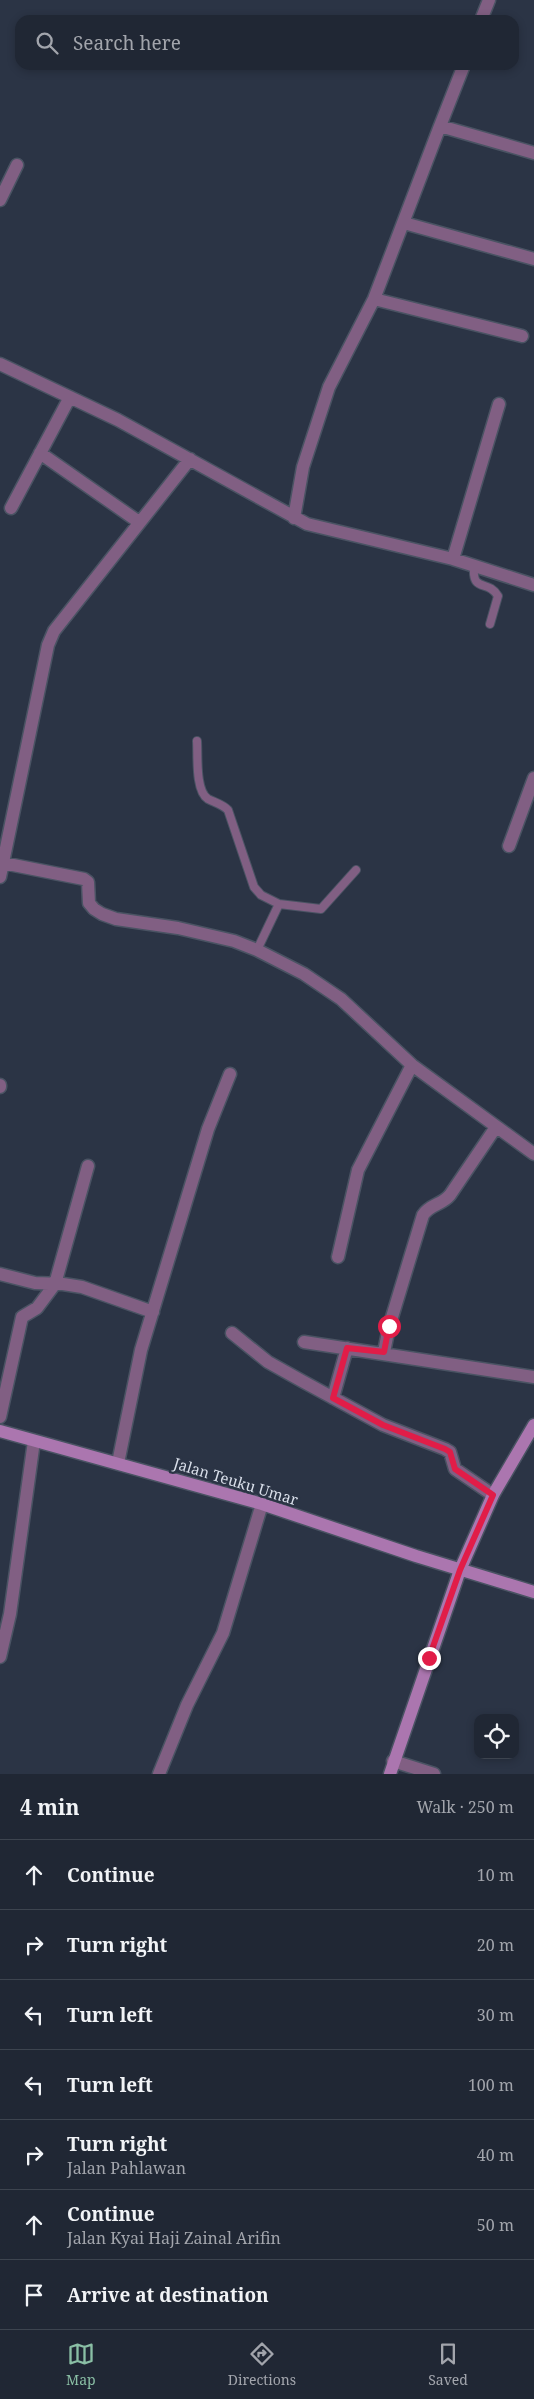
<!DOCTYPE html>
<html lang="en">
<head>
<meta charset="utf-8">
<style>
  body { margin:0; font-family:"Noto Serif",serif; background:#282f3c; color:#f1f3f6 }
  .controls { position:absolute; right:15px; bottom:15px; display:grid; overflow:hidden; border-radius:10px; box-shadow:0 2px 8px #0003 }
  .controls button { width:45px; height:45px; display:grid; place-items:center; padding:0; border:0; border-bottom:1px solid #3d444f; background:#202734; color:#f1f3f6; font:25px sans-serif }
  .stop { position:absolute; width:15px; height:15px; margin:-11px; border:4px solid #e11d48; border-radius:50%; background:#fff }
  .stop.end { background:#e11d48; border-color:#fff; box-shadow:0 1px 5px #0008 }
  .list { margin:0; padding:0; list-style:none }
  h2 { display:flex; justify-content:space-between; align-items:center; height:65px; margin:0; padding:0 20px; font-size:21px }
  h2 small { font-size:16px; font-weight:400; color:#a2a5ac }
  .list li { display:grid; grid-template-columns:32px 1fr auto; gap:15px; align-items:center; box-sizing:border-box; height:70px; padding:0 20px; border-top:1px solid #3d444f }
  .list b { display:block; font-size:19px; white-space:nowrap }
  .list p { margin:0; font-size:16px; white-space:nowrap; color:#a2a5ac }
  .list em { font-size:16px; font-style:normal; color:#a2a5ac }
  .icon { flex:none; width:28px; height:28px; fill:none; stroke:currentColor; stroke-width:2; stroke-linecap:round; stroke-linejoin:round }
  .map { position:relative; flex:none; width:534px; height:1774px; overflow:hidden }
  .search { position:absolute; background:#202734; box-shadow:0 2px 8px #0003; left:15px; right:15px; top:15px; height:55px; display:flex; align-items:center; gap:12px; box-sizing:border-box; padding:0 18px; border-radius:15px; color:#a2a5ac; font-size:19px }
  .sheet { height:555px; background:#202734 }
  nav { display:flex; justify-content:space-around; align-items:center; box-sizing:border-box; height:70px; border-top:1px solid #3d444f; background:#202734; font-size:14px; color:#a2a5ac }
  nav a { display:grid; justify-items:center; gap:2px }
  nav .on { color:#8abfa5 }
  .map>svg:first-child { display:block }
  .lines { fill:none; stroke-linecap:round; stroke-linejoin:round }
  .lane-casing { stroke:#4a5363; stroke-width:10 }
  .street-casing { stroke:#4a5363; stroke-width:15 }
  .secondary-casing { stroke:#4a5363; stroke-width:15 }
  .lane { stroke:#815f83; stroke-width:8 }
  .street { stroke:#815f83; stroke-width:12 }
  .secondary { stroke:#ab76af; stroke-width:12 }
  .route { stroke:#e11d48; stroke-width:6 }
  .labels { text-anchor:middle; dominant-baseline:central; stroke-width:5; stroke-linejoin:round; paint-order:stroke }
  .street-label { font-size:15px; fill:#d8dee9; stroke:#2b3445 }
</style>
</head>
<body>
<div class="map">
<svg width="534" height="1774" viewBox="0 0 534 1774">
  <rect width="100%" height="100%" fill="#2b3445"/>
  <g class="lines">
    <defs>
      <path id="lane" d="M474,567c-2,26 14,12 24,29l-8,28
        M197,741c1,14 -2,50 11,58 8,4 14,5 20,11l26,77 7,8 18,9 -22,46
        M279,904l42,5 35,-39"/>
      <path id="street" d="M481,20l8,-20
        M440,126l24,-61
        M0,200l17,-35
        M404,223l130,36
        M374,299l148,37
        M0,364l118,56 189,104 146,35 81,26
        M40,453l99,69
        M11,508l59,-111
        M294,518l9,-51 26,-80 45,-88 66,-173 94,27
        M453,559l46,-155
        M509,846l25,-68
        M3,863l81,16 4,3 1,21 5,6 8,5 14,5 62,9 56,13 23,9 47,24 37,25 71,66 122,89
        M0,877l48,-232 6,-14 136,-172
        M0,1085v2
        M338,1257l20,-87 54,-105
        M0,1274l35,9 28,1 19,3 71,25
        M232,1333l36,29 34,19 81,44 62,24 5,3 5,17 38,26
        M304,1342l230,35
        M384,1352l5,-25 34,-112c7,-11 19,-10 27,-20l46,-68
        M333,1398l14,-50
        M0,1417l22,-100 15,-9 18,-24 33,-118
        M118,1463l23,-113 67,-221 22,-55
        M0,1657l10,-43 24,-173
        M393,1761l41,13
        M159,1774l28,-69 36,-72 39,-129"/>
      <path id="secondary" d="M0,1431l262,73 154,52 118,36
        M390,1774l70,-204 33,-75 41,-70"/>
    </defs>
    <use href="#lane" class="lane-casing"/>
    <use href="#street" class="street-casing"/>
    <use href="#secondary" class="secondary-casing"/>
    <use href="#lane" class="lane"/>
    <use href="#street" class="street"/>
    <use href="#secondary" class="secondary"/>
  </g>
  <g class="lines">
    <path class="route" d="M389,1326l-5,26 -37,-4 -14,50 50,27 62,24 5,3 5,17 38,26 -33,75 -31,88"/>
  </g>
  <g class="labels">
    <g class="street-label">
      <text transform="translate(236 1481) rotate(17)">Jalan Teuku Umar</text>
    </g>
  </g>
</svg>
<div class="controls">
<button><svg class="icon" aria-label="locate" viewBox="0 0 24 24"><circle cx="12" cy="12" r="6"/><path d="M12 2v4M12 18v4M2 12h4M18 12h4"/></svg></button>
</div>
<div class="stop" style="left:389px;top:1326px"></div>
<div class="stop end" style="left:429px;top:1658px"></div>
<div class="search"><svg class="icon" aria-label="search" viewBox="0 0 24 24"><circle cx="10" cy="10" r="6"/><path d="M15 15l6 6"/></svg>Search here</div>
</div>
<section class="sheet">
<h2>4 min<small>Walk · 250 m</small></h2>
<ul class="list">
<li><svg class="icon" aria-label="ahead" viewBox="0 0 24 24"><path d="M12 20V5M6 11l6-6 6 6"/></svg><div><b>Continue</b></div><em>10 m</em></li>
<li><svg class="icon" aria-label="right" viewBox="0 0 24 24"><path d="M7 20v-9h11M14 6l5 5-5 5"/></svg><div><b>Turn right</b></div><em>20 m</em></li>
<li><svg class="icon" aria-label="left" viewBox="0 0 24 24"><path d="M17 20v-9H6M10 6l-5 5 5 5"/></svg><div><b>Turn left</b></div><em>30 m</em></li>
<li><svg class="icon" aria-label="left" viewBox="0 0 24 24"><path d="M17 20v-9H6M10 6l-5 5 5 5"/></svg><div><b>Turn left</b></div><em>100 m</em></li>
<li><svg class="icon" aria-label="right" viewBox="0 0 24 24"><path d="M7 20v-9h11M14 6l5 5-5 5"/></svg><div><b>Turn right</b><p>Jalan Pahlawan</p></div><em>40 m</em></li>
<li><svg class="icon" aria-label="ahead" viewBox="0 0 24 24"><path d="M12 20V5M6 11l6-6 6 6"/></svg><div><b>Continue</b><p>Jalan Kyai Haji Zainal Arifin</p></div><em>50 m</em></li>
<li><svg class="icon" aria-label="arrive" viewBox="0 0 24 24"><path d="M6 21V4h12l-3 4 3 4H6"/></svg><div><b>Arrive at destination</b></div></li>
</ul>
</section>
<nav>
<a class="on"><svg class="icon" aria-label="map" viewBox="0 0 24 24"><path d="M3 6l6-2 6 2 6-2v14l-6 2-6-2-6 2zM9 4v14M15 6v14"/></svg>Map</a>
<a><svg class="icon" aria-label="directions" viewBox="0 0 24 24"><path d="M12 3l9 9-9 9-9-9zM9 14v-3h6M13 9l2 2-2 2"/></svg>Directions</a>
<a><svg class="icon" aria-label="saved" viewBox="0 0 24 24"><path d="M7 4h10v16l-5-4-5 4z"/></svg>Saved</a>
</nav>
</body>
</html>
